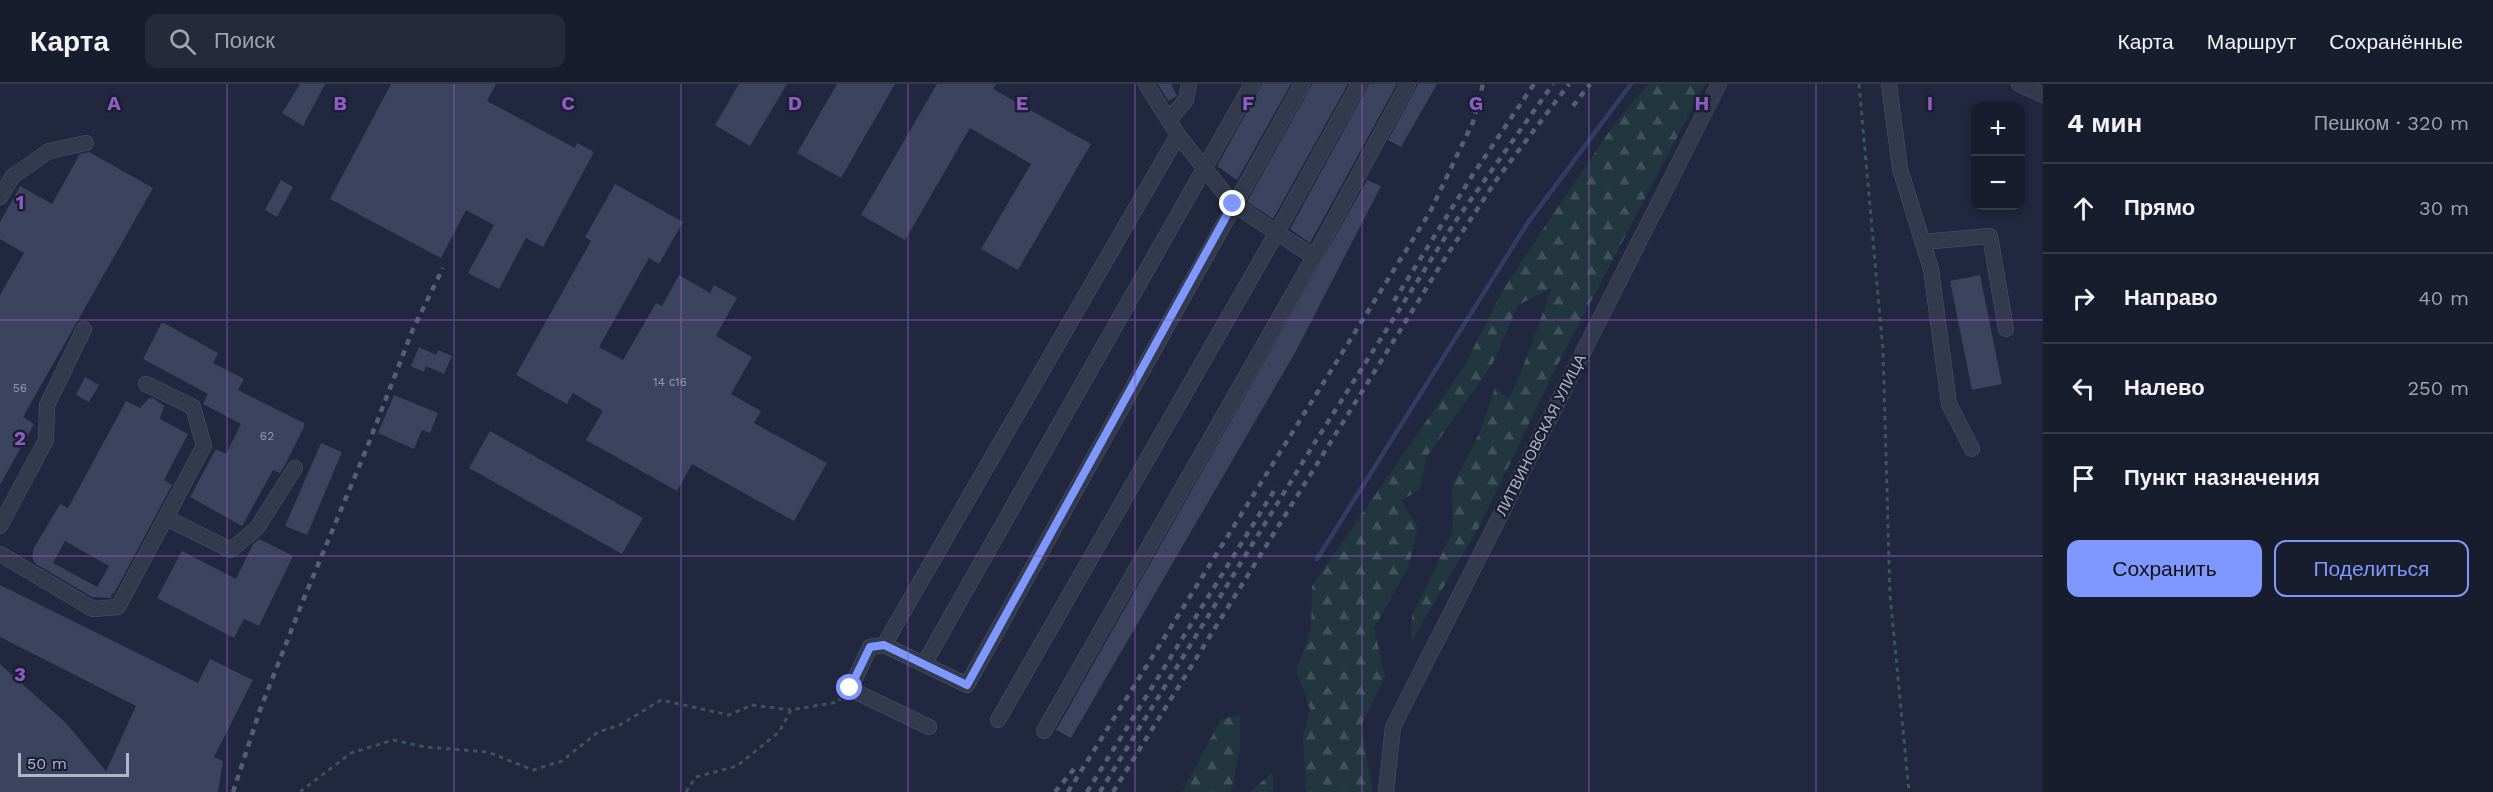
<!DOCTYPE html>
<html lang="ru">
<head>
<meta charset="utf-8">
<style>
  body { margin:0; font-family:"Work Sans",sans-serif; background:#252a3a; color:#f1f3f6 }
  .controls { position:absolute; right:18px; top:18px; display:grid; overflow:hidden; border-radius:12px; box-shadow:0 3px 9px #0003 }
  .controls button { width:54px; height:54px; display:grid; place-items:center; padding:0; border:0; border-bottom:2px solid #363b4a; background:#181d2e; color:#f1f3f6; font:30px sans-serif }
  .scale { position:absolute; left:18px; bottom:15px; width:111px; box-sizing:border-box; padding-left:6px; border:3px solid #b0b5ca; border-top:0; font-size:16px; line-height:21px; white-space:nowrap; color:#b0b5ca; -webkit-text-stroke:4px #1a1f33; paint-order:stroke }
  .stop { position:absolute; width:18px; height:18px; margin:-14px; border:4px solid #7f98ff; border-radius:50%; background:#fff }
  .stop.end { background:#7f98ff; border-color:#fff; box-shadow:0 2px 6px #0008 }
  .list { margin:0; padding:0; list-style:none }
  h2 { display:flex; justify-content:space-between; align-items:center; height:78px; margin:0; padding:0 24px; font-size:26px }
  h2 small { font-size:20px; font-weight:400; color:#9fa2aa }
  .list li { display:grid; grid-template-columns:39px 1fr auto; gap:18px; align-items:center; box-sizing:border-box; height:90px; padding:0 24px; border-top:2px solid #363b4a }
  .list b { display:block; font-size:22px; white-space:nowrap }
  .list em { font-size:20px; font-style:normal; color:#9fa2aa }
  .actions { display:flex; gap:12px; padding:18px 24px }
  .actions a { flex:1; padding:14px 0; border:2px solid #7f98ff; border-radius:12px; text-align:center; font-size:21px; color:#7f98ff }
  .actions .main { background:#7f98ff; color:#111 }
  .icon { flex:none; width:33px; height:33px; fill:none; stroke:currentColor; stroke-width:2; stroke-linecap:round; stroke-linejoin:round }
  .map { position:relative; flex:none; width:2043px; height:708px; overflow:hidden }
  header { display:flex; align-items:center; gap:36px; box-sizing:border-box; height:84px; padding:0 30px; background:#181d2e; border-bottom:2px solid #363b4a }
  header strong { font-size:28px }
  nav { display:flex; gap:33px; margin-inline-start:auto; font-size:21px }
  .search { width:420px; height:54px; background:#252a3a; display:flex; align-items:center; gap:15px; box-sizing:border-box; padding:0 21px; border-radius:12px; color:#9fa2aa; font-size:22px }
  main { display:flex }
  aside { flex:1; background:#181d2e }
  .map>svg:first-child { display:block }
  .forest { fill:url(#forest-firs) }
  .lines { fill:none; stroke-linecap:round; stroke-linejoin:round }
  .stream { stroke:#313c65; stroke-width:4.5 }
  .building { fill:#3c435f; fill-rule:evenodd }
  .minor-casing { stroke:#505569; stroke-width:16 }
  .path { stroke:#3d5259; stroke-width:3; stroke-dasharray:4.5 4.5; stroke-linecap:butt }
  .minor { stroke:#343a4e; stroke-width:15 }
  .rail { stroke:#565d75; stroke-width:4.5; stroke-dasharray:6 6; stroke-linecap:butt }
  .route { stroke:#7f98ff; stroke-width:8 }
  .grid { fill:none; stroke:#8e5cc3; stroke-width:1.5; stroke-opacity:0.55 }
  .labels { text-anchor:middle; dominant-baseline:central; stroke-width:5; stroke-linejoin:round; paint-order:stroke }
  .number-label { font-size:12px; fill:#9398af }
  .street-label { font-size:15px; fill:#b0b5ca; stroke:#1a1f33 }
  .grid-label { font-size:20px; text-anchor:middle; font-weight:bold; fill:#8e5cc3; stroke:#1a1f33; stroke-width:5; stroke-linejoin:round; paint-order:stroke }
</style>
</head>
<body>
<header>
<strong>Карта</strong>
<div class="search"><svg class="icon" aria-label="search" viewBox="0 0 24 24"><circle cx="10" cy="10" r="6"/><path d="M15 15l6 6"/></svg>Поиск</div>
<nav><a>Карта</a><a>Маршрут</a><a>Сохранённые</a></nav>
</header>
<main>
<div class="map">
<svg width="2043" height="708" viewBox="0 0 2043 708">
  <defs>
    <pattern id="forest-firs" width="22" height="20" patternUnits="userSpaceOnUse" patternTransform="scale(1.5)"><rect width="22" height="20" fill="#22363f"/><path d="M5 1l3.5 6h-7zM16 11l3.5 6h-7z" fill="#405159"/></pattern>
  </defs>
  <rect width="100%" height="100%" fill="#20273e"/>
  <path class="forest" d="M1648,0h57l-149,284 -78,161 -67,113 1,-27 41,-84 -1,-45 28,-54 15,-44 14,11c16,-36 30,-73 42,-111l-33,17 -25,58 -67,95 -6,32 -19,10 17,28 -10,40 -34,60 11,48 -24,50 12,66h-67l-3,-56 7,-27 -14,-38 15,-42 1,-43 151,-218 40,-78 50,-76 62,-91z
    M1240,631v33l-9,44h-49l39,-73z
    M1273,688v20h-23z"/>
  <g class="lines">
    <path class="stream" d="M1317,475l210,-335 104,-140"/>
  </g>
  <path class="building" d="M300,0h25l-22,42 -21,-13z
    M391,0h105l-9,17 88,47 2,-5 17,9 -51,95 -17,-9 -27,51 -31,-16 26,-48 -28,-15 -25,48 -111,-59z
    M739,0h48l-37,62 -35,-21z
    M837,0h58l-54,94 -44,-25z
    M937,0h59l-3,5 98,55 -73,126 -37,-21 50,-85 -61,-36 -65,112 -44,-25z
    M1158,0h13l6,12 -9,5z
    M1262,0h29l-54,96 -20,-14z
    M1312,0h36l-75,135 -26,-17z
    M1369,0h28l-87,159 -20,-14z
    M1418,0h19l-36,63 -13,-7z
    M89,68l64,36 -130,229 11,7 -34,61v-190l24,-42 -24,-14v-17l20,-36 32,18 28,-50z
    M281,96l12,7 -16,30 -12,-7z
    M1367,96l14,6 -85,165 -225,387 -15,-8z
    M615,100l68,38 -24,42 -10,-6 -50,89 24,13 33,-57 6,3 17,-31 31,18 4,-8 23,13 -21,38 36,21 -21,37 30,17 -7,12 73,40 -33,58 -102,-57 -15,27 -91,-51 17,-29 -30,-18 -6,11 -51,-29 75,-134 -6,-4z
    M1980,191l22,109 -30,6 -22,-109z
    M162,238l56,31 -5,10 31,16 -6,11 66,33v4l-20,40 -4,6 -7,-3 -31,56 -52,-29 26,-48 10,5 15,-30 -38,-20 5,-10 -65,-35z
    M419,263l17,8 2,-5 14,6 -8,18 -18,-8 -2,6 -13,-6z
    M85,293l14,8 -10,17 -13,-7z
    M394,311l44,18 -8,20 -8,-3 -8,19 -36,-16z
    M153,314l11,8 -4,13 28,15 -24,46 8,5 -48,90 -10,18 -3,2 1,3 -20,-1 -56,-33 -4,-6 2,-10 26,-44 8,4 58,-107 14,7 8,-9zM65,457l44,25 -12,21 -44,-24z
    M490,347l153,87 -21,36 -153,-86z
    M321,359l21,9 -35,83 -22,-9z
    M259,455l34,17 -34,70 -15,-7 -10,19 -77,-40 25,-47 54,28 17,-35z
    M0,501l198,98 12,-24 43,21 -39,77 9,4 -5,31h-218v-128l66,59 40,48 30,-65 -136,-69z"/>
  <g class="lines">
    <defs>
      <path id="minor" d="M1146,0l32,51 55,69 81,53
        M1889,0l11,85 31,100 18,135 23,45
        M2019,0l24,11
        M1169,36l17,-20 3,-16
        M1178,51l-294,510 83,40 335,-601
        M0,113l13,-21 36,-25 37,-8
        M1922,158l68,-6 16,93
        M166,434l65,32 26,-22 38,-60
        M0,442l46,-86 1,-35 37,-76
        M0,470l93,55 25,-2 86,-161 -11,-39 -47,-23
        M884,561l-14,2 -20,42 79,38
        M924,580l328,-580
        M998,636l278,-486 83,-150
        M1044,647l270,-474 94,-173
        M1386,708l7,-65 326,-643"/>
    </defs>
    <use href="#minor" class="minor-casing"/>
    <path class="path" d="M1859,0l24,267 7,244 19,197
      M300,708l51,-39 42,-13 32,7 63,5 45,18 29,-9 36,-29 22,-7 41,-25 68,15 23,-10 39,5
      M686,708l10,-15 41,-11 42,-34 12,-22 47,-8 2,-3"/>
    <use href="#minor" class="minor"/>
    <path class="rail" d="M1573,22l17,-22
      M1394,217l78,-125 62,-92
      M233,708l27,-82 42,-107 64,-153 47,-121 30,-61
      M1055,708l19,-23
      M1068,708l362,-580 43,-90 10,-38
      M1087,708l190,-306
      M1100,708l217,-353 138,-217 98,-138
      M1113,708l329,-529 55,-84 72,-95"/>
  </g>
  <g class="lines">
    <path class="route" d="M850,604l20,-41 14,-2 83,40 266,-481"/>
  </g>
  <path class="grid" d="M227,0v708M454,0v708M681,0v708M908,0v708M1135,0v708M1362,0v708M1589,0v708M1816,0v708M0,236h2043M0,472h2043"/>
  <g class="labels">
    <g class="number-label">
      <text x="670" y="298">14 с16</text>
      <text x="20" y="304">56</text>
      <text x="267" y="352">62</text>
    </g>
    <g class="street-label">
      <text transform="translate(1541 351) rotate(-63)">ЛИТВИНОВСКАЯ УЛИЦА</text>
    </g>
  </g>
  <g class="grid-label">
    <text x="114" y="26">A</text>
    <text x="340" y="26">B</text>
    <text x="568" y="26">C</text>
    <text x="795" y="26">D</text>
    <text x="1022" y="26">E</text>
    <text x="1248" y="26">F</text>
    <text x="1476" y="26">G</text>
    <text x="1702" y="26">H</text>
    <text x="1930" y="26">I</text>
    <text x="20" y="125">1</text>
    <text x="20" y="361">2</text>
    <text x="20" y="597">3</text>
  </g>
</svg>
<div class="controls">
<button>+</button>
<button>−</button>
</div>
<div class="scale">50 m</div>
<div class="stop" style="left:850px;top:604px"></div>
<div class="stop end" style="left:1233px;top:120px"></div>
</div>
<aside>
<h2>4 мин<small>Пешком · 320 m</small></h2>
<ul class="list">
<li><svg class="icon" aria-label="ahead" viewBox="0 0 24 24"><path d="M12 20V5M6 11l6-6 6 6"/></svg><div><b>Прямо</b></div><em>30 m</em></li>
<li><svg class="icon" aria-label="right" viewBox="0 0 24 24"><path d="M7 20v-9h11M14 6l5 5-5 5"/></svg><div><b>Направо</b></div><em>40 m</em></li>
<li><svg class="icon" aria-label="left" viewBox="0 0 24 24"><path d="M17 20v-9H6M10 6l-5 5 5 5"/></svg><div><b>Налево</b></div><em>250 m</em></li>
<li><svg class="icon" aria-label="arrive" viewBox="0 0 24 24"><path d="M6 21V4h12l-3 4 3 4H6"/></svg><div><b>Пункт назначения</b></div></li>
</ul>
<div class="actions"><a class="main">Сохранить</a><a>Поделиться</a></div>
</aside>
</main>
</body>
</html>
